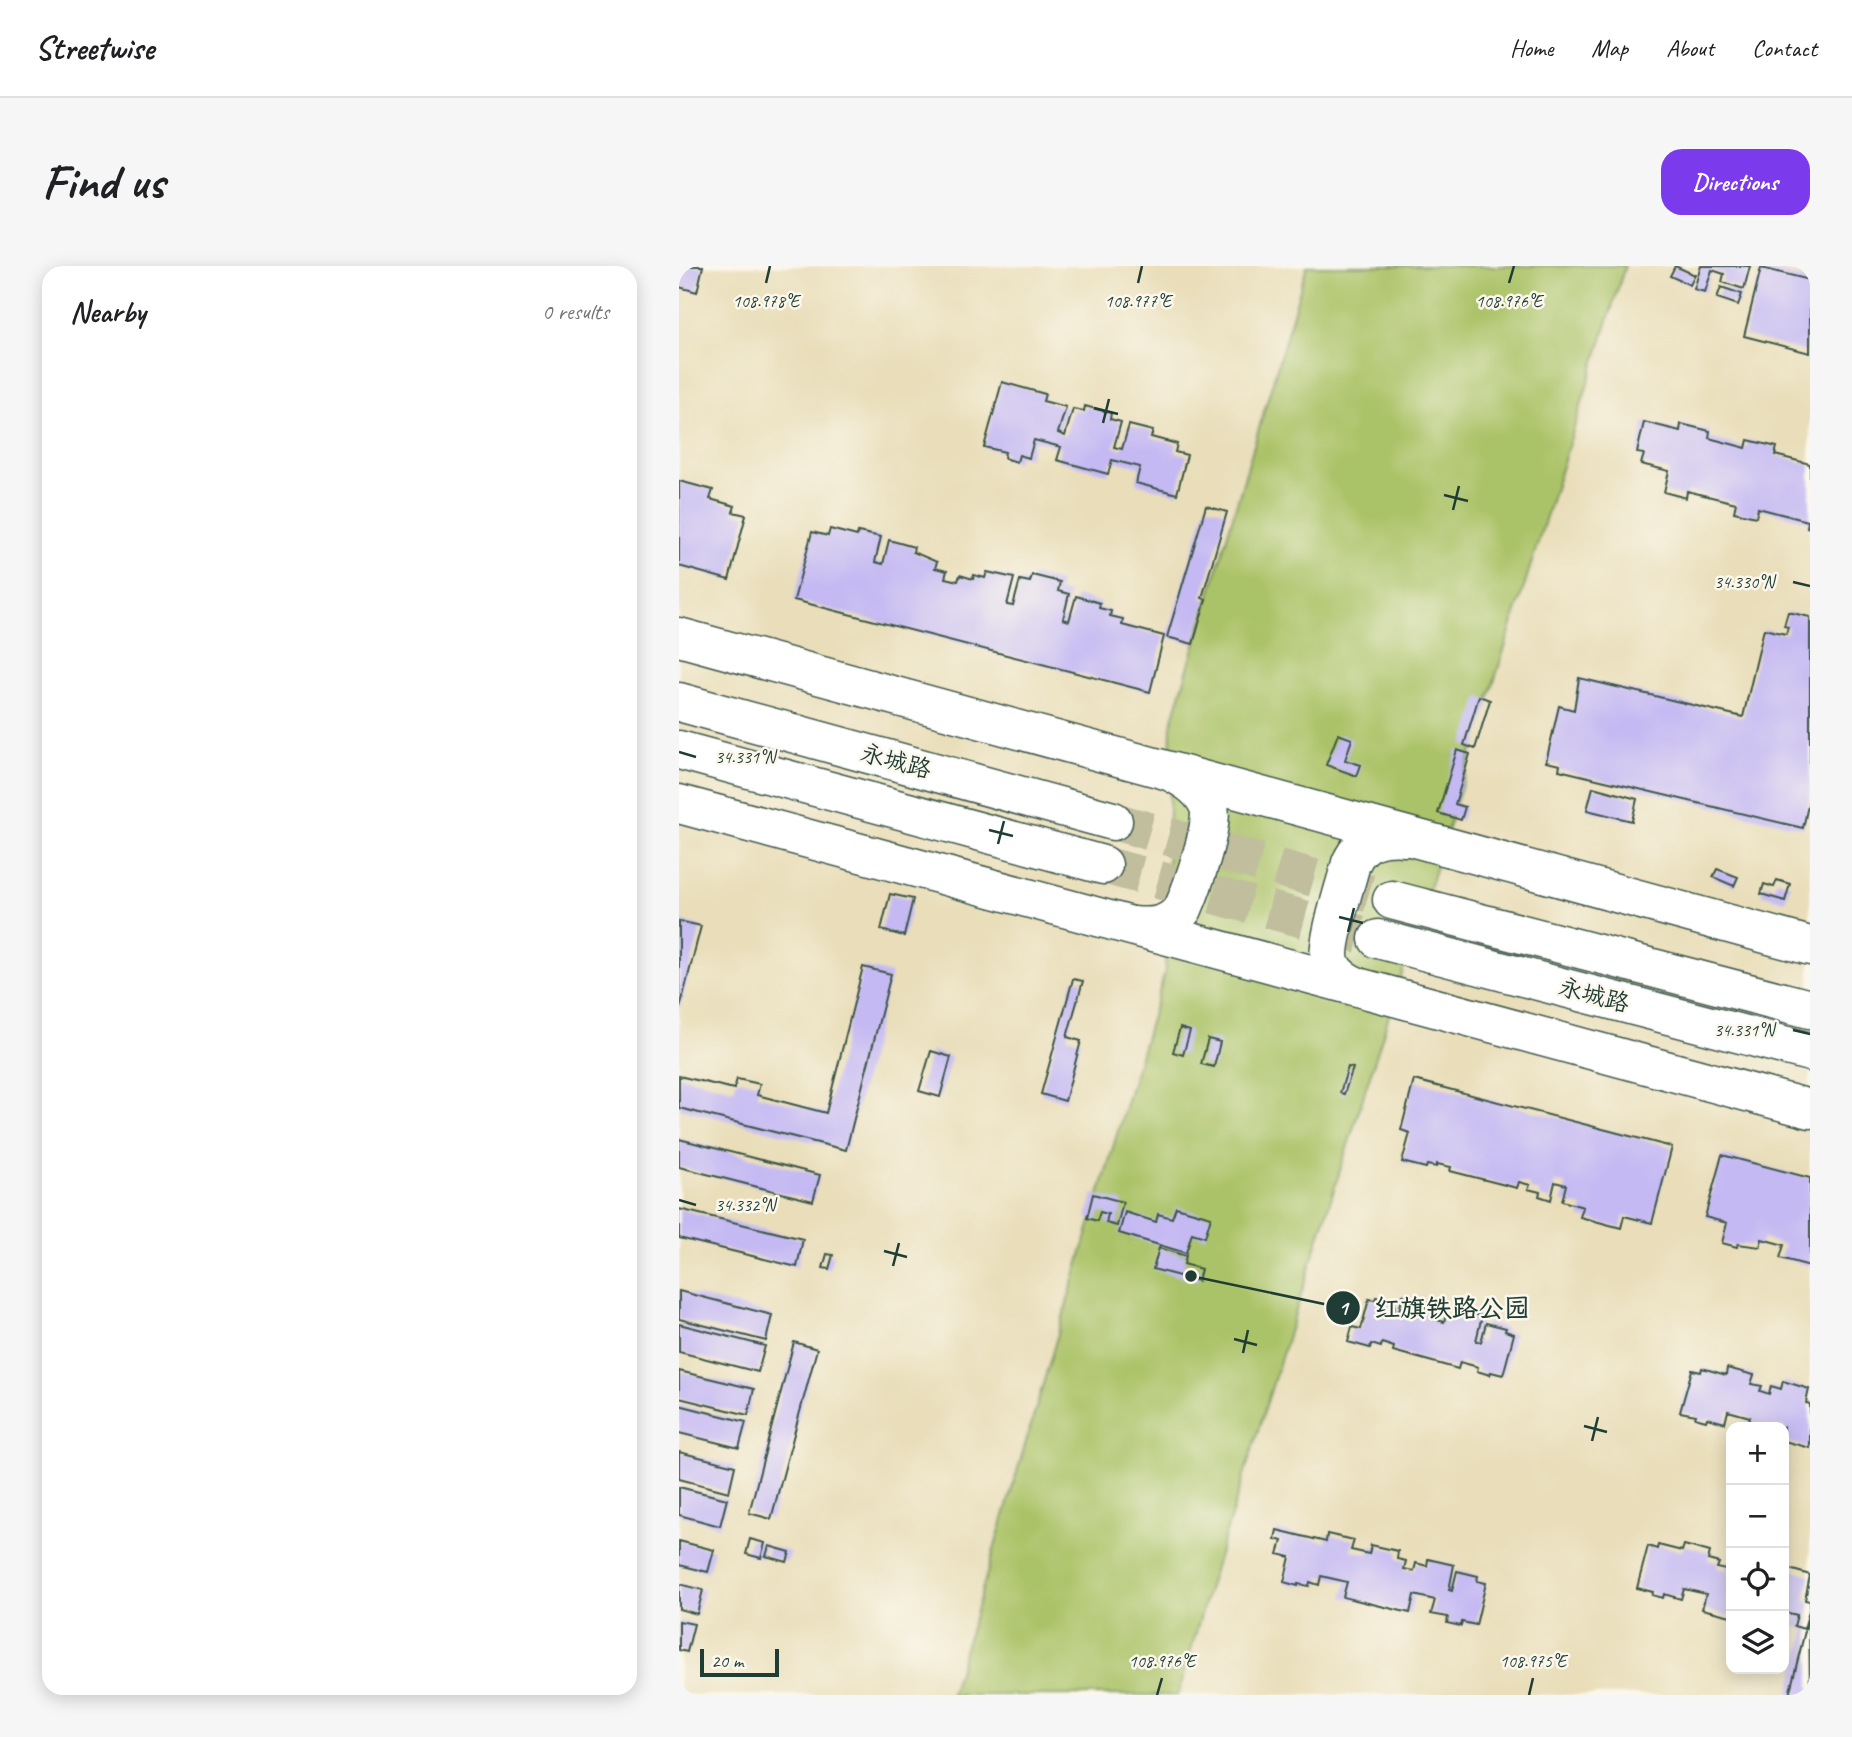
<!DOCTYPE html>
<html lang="en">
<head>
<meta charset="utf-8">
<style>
  body { margin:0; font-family:Caveat,"LXGW WenKai TC",sans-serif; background:#f6f6f6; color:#202124 }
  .controls { position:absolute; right:21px; bottom:21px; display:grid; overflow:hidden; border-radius:14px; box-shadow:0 4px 18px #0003 }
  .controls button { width:63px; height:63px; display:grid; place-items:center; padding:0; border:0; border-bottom:2px solid #e0e0e0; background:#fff; color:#202124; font:35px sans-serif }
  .scale { position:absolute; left:21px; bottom:18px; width:79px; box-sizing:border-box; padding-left:7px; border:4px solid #1f3d34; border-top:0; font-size:19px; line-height:24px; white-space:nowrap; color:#1f3d34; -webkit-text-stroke:5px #fbf7ec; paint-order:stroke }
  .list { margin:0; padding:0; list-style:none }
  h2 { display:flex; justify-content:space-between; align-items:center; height:91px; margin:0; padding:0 28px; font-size:30px }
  h2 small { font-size:23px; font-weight:400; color:#757577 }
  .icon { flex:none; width:38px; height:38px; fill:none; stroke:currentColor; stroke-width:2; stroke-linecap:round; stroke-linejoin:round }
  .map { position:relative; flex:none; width:1131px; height:1429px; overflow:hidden; border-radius:21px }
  header { display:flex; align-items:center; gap:42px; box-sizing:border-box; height:98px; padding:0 35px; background:#fff; border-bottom:2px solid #e0e0e0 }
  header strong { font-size:33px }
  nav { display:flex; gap:38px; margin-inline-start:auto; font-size:24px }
  .intro { display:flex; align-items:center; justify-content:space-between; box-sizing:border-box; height:168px; padding:0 42px }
  h1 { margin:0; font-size:49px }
  .button { padding:18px 32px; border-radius:21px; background:#7c3aed; color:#fff; font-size:24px; font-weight:700 }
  main { display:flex; gap:42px; padding:0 42px }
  aside { flex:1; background:#fff; border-radius:21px; box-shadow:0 4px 18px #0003 }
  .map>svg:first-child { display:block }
  .green { fill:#abc368; stroke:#65804e; stroke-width:2 }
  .building { fill:#c4b9f3 }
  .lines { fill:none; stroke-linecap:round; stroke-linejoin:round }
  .primary-tunnel { stroke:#c1be9e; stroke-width:38; stroke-dasharray:38 19; stroke-linecap:butt }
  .primary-casing { stroke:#3d5548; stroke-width:41 }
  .primary { stroke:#fff; stroke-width:38 }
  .ticks { fill:none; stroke:#1f3d34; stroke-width:2.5 }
  .labels { text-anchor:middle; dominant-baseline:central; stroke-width:5; stroke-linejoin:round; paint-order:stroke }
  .street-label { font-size:24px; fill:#1f3d34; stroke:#fbf7ec }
  .ticks-label { font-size:18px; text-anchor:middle; fill:#1f3d34; stroke:#fbf7ec; stroke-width:5; stroke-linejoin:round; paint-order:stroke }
  .leader { fill:none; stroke:#1f3d34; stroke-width:2.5 }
  .callout-dot { fill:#1f3d34; stroke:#fbf7ec; stroke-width:2.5 }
  .mark-label { font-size:21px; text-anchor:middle; font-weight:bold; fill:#fff }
  .callout-label { font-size:26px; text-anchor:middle; font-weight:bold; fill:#1f3d34; stroke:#fbf7ec; stroke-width:5; stroke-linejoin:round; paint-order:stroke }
</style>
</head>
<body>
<header>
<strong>Streetwise</strong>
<nav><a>Home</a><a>Map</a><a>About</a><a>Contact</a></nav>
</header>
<div class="intro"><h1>Find us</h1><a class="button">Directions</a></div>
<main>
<aside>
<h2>Nearby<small>0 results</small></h2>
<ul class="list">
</ul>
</aside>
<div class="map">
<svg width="1131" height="1429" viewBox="0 0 1131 1429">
  <rect width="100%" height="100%" fill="#fbf7ec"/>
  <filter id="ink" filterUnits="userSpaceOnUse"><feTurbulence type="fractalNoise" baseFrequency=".0143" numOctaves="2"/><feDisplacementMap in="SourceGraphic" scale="14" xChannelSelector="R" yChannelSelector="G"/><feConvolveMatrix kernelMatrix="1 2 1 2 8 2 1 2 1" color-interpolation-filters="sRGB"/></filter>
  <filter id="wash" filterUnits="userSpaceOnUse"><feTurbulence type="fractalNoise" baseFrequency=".00686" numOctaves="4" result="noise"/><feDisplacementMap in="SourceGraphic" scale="28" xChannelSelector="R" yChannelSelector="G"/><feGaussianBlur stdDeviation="1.57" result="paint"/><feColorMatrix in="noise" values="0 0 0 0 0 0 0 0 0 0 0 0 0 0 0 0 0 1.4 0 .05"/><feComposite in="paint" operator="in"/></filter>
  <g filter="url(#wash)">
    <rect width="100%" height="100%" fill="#e9deb9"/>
    <path class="green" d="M628,0h318l-414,1314 -33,115h-227l214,-723 6,-246z"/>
    <g id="blocks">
      <path class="building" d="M0,0h24l-6,26 -18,-5z
        M996,0l20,9 -5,10 -20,-9z
        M1022,0h49l-6,23 -22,-7 2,-8 -12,-4 -7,22 -11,-3z
        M1082,2l49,12v73l-66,-17z
        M1042,21l21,7 -4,11 -21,-7z
        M323,116l43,12 -2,7 23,6 -8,26 7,3 8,-27 11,2 1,-5 26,7 -1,6 11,3 -7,25 8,2 7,-24 24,6 -2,6 26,7 -2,8 12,3 -10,39 -41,-11 4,-16 -28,-7 -4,14 -51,-14 4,-13 -27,-7 -5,18 -10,-3 -2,7 -13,-4 1,-6 -21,-5z
        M965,156l36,9 1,-7 29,7 -1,7 37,10 2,-8 29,7 -2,8 35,9v64l-3,-1 1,-6 -50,-13 -2,9 -22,-5 2,-9 -49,-12 -1,7 -22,-6 5,-21 -28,-7 3,-10 -7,-1z
        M0,215l34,9 -3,9 25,7 -2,6 13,3 -17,65 -50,-14z
        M527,240l21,6 -25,86 4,1 -13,45 -26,-7z
        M151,263l27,7 1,-4 23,5 -6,25 8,2 6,-24 25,7 -1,5 24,10 -2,6 12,3 -2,7 13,3 2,-6 13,4 1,-4 11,3 2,-6 27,6 -7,27 6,1 7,-26 10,2 2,-7 28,7 -2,9 11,3 -6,25 6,2 7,-25 24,7 -1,5 12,3 -1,5 13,3 -1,6 42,11 -14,56 -356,-92 18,-68 16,4z
        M1109,346l22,5v179l-7,32 -244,-58 1,-5 -14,-3 13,-56 15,4 5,-32 164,39 21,-88 22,5 2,-7 -4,-1z
        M800,430l11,4 -15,49 -11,-4z
        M659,468l14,5 -7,21 16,5 -4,11 -31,-11z
        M778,484l13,4 -15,50 10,3 -4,13 -23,-7z
        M914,521l44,12 -5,22 -45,-11z
        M1038,603l21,8 -4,9 -21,-9z
        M1098,614l13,4 -5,17 -24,-7 3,-10 10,3z
        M211,628l23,5 -9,37 -23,-6z
        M0,655l22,5 -21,82h-1z
        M184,701l28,7 -45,176 -167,-42v-32l55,13 3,-10 23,5 -3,11 69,18z
        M394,713l10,2 -16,56 14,4 -16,60 -24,-7z
        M501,762l10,3 -7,24 -10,-3z
        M529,773l12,3 -6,25 -13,-3z
        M252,785l20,6 -11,40 -21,-6z
        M669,801l5,1 -9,26 -4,-1z
        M735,814l258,67 -20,76 -28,-7 -3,12 -41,-11 3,-10 -21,-6 4,-16 -11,-3 -4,18 -12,-4 1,-4 -12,-3 2,-4 -11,-3 -2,6 -67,-17 1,-4 -14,-3v3l-10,-2 -1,3 -24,-6 8,-29 -9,-3z
        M0,873l141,36 -7,26 -134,-34z
        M1043,889l88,23v88l-30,-8 4,-13 -22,-6 -2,8 -22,-3 -1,3 -15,-4 5,-20 -22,-6z
        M414,928l30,8 -6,24 -11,-3 2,-9 -8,-2 -3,9 -10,-3z
        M497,941l35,10 -6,20 -13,-4 -6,20 -67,-20 6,-21 31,10 2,-8 14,4z
        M0,943l124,30 -6,28 -118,-29z
        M480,982l27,8 -2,8 17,5 -3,12 -45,-12z
        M148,988l6,1 -4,14 -6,-1z
        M0,1025l93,24 -6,26 -87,-22z
        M724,1029l24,7 -2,7 11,3 -2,7 10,3 2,-7 9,3 2,-8 25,6 -6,25 5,1 5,-19 20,5 -1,3 9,3 -11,41 -12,-3 -1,3 -13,-4 1,-4 -18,-5 -2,7 -65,-18 1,-4 -12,-4 -1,4 -10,-3 -1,4 -22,-6 4,-15 9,2 8,-30 6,1 1,-3 19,5 -1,8 5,1z
        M0,1058l86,22 -7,26 -79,-20z
        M115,1076l23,7 -46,170 -22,-6z
        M1023,1102l24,7 1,-7 27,7 -3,9 11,2 -2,5 9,3 2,-8 10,3 2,-8 26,8 -3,14 4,1v44l-26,-7v-14h-36l2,-10 -22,-6 -3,12 -18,-5 -1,3 -11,-3 1,-3 -16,-3 12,-42 9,2z
        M0,1105l75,18 -6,26 -69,-17z
        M0,1139l67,17 -7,26 -60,-15z
        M0,1186l56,14 -6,26 -50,-13z
        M0,1221l48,12 -7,27 -41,-11z
        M598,1264l49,12 1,-8 27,6 -3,10 18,4 2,-9 27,6 -1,8 9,2 -2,8 10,2 2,-8 11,3 1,-7 26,6 -5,25 3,1 5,-20 21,5 -1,5 9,2 -10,42 -14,-3 -1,4 -14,-3 1,-6 -17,-3 4,-14 -21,-5 -4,18 -67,-16 4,-15 -26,-6 -2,9 -9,-3 -1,4 -11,-2v2l-14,-4 6,-25 -12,-3 4,-13 -7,-2z
        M71,1273l15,4 -4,15 -15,-4z
        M0,1275l35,9 -6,22 -29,-7z
        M979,1279l24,6 2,-6 26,7 -2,8 11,3 -2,5 9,2 2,-7 3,1v52l-29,-7 4,-15 -22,-5 -3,10 -17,-5 -1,4 -11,-3 1,-3 -16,-4 11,-42 9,3z
        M90,1280l21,6 -3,10 -21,-6z
        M1107,1302l24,7 -5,25 5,1v6l-6,22 -10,-3 3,-11 -13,-3z
        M0,1318l24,6 -6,24 -18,-5z
        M1130,1349l1,80h-21z
        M0,1355l15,3 -7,28 -8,-2z"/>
    </g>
  </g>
  <g filter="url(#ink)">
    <use href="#blocks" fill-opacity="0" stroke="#3d5548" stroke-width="2"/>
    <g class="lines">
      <path class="primary-tunnel" d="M434,555l279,79
        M424,599l275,74"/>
      <defs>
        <path id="primary" d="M0,371l1131,309
          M0,436l434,119
          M0,484l424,115
          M0,538l1131,305
          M713,634l418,109
          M454,660c21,2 36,0 50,-17 8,-18 32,-85 26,-102 -6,-16 -22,-27 -36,-34
          M699,673l432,113
          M679,721c-12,-5 -24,-12 -28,-25 -5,-18 16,-78 21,-99 11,-24 30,-28 55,-26"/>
      </defs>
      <use href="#primary" class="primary-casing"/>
      <use href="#primary" class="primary"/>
    </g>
  </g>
  <path class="ticks" d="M87,17l4,-17M459,17l4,-17M830,17l5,-17M415,142l24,6M424,157l6,-24M765,229l24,6M774,244l6,-24M1114,316l17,4M0,486l17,5M310,564l24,6M319,578l6,-23M660,651l24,6M669,666l6,-24M1114,764l17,4M0,934l17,5M205,985l23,6M214,1000l6,-23M555,1073l23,6M564,1087l5,-23M905,1160l23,6M913,1175l6,-24M478,1429l5,-17M850,1429l4,-17"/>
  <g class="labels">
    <g class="street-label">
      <text transform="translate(217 495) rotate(15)">永城路</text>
      <text transform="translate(915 729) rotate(15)">永城路</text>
    </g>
  </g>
  <g class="ticks-label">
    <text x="87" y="41">108.978°E</text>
    <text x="459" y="41">108.977°E</text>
    <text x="830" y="41">108.976°E</text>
    <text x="1065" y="322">34.330°N</text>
    <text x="66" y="497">34.331°N</text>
    <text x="1065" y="770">34.331°N</text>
    <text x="66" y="945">34.332°N</text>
    <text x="483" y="1401">108.976°E</text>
    <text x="854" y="1401">108.975°E</text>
  </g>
  <path class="leader" d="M512 1010L664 1042"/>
  <g class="callout-dot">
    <circle cx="512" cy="1010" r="7"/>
    <circle cx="664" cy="1042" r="18"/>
  </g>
  <g class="mark-label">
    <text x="664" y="1049">1</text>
  </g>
  <g class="callout-label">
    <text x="773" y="1051">红旗铁路公园</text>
  </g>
</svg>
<div class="controls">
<button>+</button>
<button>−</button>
<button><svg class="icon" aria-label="locate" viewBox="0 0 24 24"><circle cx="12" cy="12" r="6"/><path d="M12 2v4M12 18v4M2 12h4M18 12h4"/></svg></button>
<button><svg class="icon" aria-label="layers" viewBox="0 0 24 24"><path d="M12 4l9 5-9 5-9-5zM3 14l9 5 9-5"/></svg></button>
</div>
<div class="scale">20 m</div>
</div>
</main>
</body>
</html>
